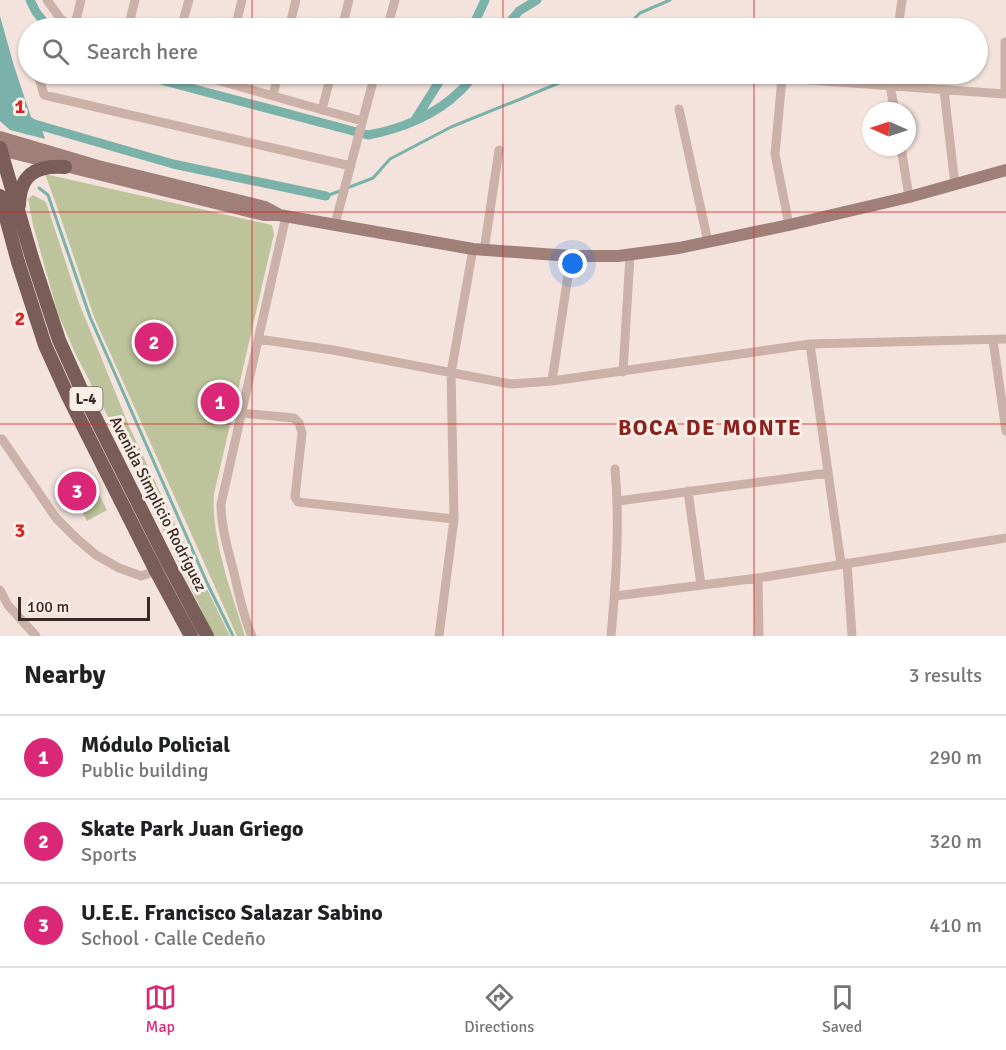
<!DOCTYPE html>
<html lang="en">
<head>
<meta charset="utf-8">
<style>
  body { margin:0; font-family:Signika,sans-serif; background:#f2f2f2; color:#202124 }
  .compass { position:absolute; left:862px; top:102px; width:54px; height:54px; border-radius:50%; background:#fff; box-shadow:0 2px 4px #0004; rotate:273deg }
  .scale { position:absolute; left:18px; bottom:15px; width:132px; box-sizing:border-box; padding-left:6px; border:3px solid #382a28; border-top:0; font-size:16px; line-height:21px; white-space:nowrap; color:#382a28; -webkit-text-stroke:4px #faefe8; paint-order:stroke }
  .you { position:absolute; left:573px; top:264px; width:21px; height:21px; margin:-15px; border:4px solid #fff; border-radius:50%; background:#1a73e8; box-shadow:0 0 0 9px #1a73e833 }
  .badge { display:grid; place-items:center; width:39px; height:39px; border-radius:50%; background:#db2777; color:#fff; font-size:20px; font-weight:700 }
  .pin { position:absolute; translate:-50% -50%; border:3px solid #fff; box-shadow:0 2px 6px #0006 }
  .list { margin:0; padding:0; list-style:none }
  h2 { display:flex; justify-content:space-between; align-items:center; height:78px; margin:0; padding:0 24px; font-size:26px }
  h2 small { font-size:20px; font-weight:400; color:#757577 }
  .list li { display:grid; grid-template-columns:39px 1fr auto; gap:18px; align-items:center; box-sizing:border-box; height:84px; padding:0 24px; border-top:2px solid #e0e0e0 }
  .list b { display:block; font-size:22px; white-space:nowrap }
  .list p { margin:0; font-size:20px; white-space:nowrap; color:#757577 }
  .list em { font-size:20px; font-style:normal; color:#757577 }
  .icon { flex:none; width:33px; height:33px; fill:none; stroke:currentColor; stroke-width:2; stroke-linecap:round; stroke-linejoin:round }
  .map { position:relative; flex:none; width:1006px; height:636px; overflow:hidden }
  .search { position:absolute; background:#fff; box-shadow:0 2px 4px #0004; left:18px; right:18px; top:18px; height:66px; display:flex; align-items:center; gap:15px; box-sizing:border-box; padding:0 21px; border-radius:33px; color:#757577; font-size:22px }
  .sheet { height:330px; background:#fff }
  nav { display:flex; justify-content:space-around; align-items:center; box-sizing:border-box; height:84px; border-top:2px solid #e0e0e0; background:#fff; font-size:16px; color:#757577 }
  nav a { display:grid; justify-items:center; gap:3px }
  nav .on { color:#db2777 }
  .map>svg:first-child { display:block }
  .green { fill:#bdc39b }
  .water { fill:#7ab1a9 }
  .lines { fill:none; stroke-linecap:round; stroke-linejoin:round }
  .stream { stroke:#7ab1a9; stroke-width:3 }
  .canal { stroke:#7ab1a9; stroke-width:9 }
  .minor { stroke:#cbb1a7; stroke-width:9 }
  .secondary { stroke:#9f7f78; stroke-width:12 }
  .primary { stroke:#7a5d58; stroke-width:14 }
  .grid { fill:none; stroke:#d62828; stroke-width:1.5; stroke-opacity:0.55 }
  .labels { text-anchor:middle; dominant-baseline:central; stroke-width:6; stroke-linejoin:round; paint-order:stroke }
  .shield { fill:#faefe8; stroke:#726562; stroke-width:1.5 }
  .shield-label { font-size:15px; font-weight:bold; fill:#382a28 }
  .street-label { font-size:16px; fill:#382a28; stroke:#faefe8 }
  .district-label { font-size:22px; font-weight:bold; letter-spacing:1.5px; fill:#8a231e; stroke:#faefe8 }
  .grid-label { font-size:20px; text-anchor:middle; font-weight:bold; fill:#d62828; stroke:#faefe8; stroke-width:6; stroke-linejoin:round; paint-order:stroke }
</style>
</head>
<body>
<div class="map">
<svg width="1006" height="636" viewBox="0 0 1006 636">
  <rect width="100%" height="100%" fill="#f3e3dc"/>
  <path class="green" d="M45,174l227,51 2,9 -60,260c-3,45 18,99 31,142h-8l-143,-319 -38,-113z
    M33,195l13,7 33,101 50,123 44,94 57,116h-16l-98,-204 -40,-77 -18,-41 -25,-89 -5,-26z
    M90,478l17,32 -20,11 -17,-33z"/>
  <path class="water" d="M0,16l14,50 17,51 9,6 5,16 -35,-9 -10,-9z"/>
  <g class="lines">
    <path class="stream" d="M625,28l15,-15 30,-13
      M39,188l9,7 42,122 118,268 25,51
      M347,188l26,-10 17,-19 61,-32 72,-29 57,-24
      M326,196l14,-5"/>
    <path class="canal" d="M30,0l6,12 13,16
      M472,28l13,-28
      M505,28l14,-17 18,-11
      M138,74l230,61c33,-6 68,-20 92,-44 6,-5 10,-12 15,-17
      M415,120l29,-46
      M31,123l142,41 153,32"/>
    <path class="minor" d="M47,0l13,18 11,10
      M74,28l7,-28
      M128,28l7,-28
      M181,28l8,-28
      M235,28l7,-28
      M289,28l7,-28
      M342,28l7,-28
      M387,28l8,-28
      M898,28l4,-28
      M38,74l6,21 307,71
      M195,74l167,47
      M892,74l-2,12 5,25
      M944,90l11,95
      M273,96l5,-22
      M679,109l29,133
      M322,110l9,-36
      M901,147l8,50
      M335,224l40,-150
      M789,225l-14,-71 7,-76 223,16v-52
      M484,251l15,-101
      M258,339l75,11 178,34 41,-3 258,-37 196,-5
      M993,340l13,91
      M810,344l31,220
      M623,372l7,-117
      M552,381l19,-125
      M241,413l53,5 5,5 3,10 -7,64 3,5 156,17
      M0,439h2l54,79 20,20 20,17 23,13 22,8 15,-5
      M688,491l13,94
      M618,501l210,-28
      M847,563l5,73
      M758,578l1,58
      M0,590l8,15 28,31
      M615,596l143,-18 248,-40
      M252,636c-9,-20 -13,-42 -18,-63 -6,-23 -13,-46 -13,-69l65,-288
      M439,636l15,-117 -3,-146 22,-124
      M611,636c5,-55 9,-112 4,-167"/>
    <path class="secondary" d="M0,137l98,29 167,41 13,7
      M1,150l263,65h15l194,34 98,7h47l61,-8 110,-23 120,-28 97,-27"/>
    <path class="primary" d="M0,148l32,110 27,82 22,49 88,176 38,71
      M0,196l18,66 27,83 23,51 88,175 35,65
      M19,205c1,-30 16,-40 46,-38"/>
  </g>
  <path class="grid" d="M252,0v28M503,0v28M754,0v28M252,74v562M503,74v562M754,74v562M0,212h1006M0,424h1006"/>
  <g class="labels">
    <rect class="shield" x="69.5" y="387" width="33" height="24" rx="4.5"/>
    <g class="shield-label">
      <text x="86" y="399">L-4</text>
    </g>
    <g class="street-label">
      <text transform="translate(158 504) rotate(63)">Avenida Simplicio Rodríguez</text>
    </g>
    <g class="district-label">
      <text x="710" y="427">BOCA DE MONTE</text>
    </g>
  </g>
  <g class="grid-label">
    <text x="20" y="113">1</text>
    <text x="20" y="325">2</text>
    <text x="20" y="537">3</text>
  </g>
</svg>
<svg class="compass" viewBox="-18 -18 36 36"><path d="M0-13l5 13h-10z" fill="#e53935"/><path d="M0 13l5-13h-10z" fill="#757577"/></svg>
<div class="scale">100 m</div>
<div class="you"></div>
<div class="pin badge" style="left:220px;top:402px">1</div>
<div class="pin badge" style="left:154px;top:342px">2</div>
<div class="pin badge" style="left:77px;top:491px">3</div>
<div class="search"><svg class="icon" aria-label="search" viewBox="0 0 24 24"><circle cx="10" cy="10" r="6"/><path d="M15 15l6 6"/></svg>Search here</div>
</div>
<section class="sheet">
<h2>Nearby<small>3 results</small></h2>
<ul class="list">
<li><span class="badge">1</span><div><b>Módulo Policial</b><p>Public building</p></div><em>290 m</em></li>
<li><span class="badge">2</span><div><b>Skate Park Juan Griego</b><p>Sports</p></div><em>320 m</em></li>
<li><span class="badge">3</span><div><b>U.E.E. Francisco Salazar Sabino</b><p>School · Calle Cedeño</p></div><em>410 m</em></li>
</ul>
</section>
<nav>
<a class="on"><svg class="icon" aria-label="map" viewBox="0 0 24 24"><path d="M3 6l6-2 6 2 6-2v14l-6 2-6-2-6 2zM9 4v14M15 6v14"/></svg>Map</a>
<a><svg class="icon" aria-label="directions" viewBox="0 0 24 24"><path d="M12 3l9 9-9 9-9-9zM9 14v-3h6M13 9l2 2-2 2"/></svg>Directions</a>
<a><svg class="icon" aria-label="saved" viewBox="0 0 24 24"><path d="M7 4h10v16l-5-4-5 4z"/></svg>Saved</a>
</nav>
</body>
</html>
